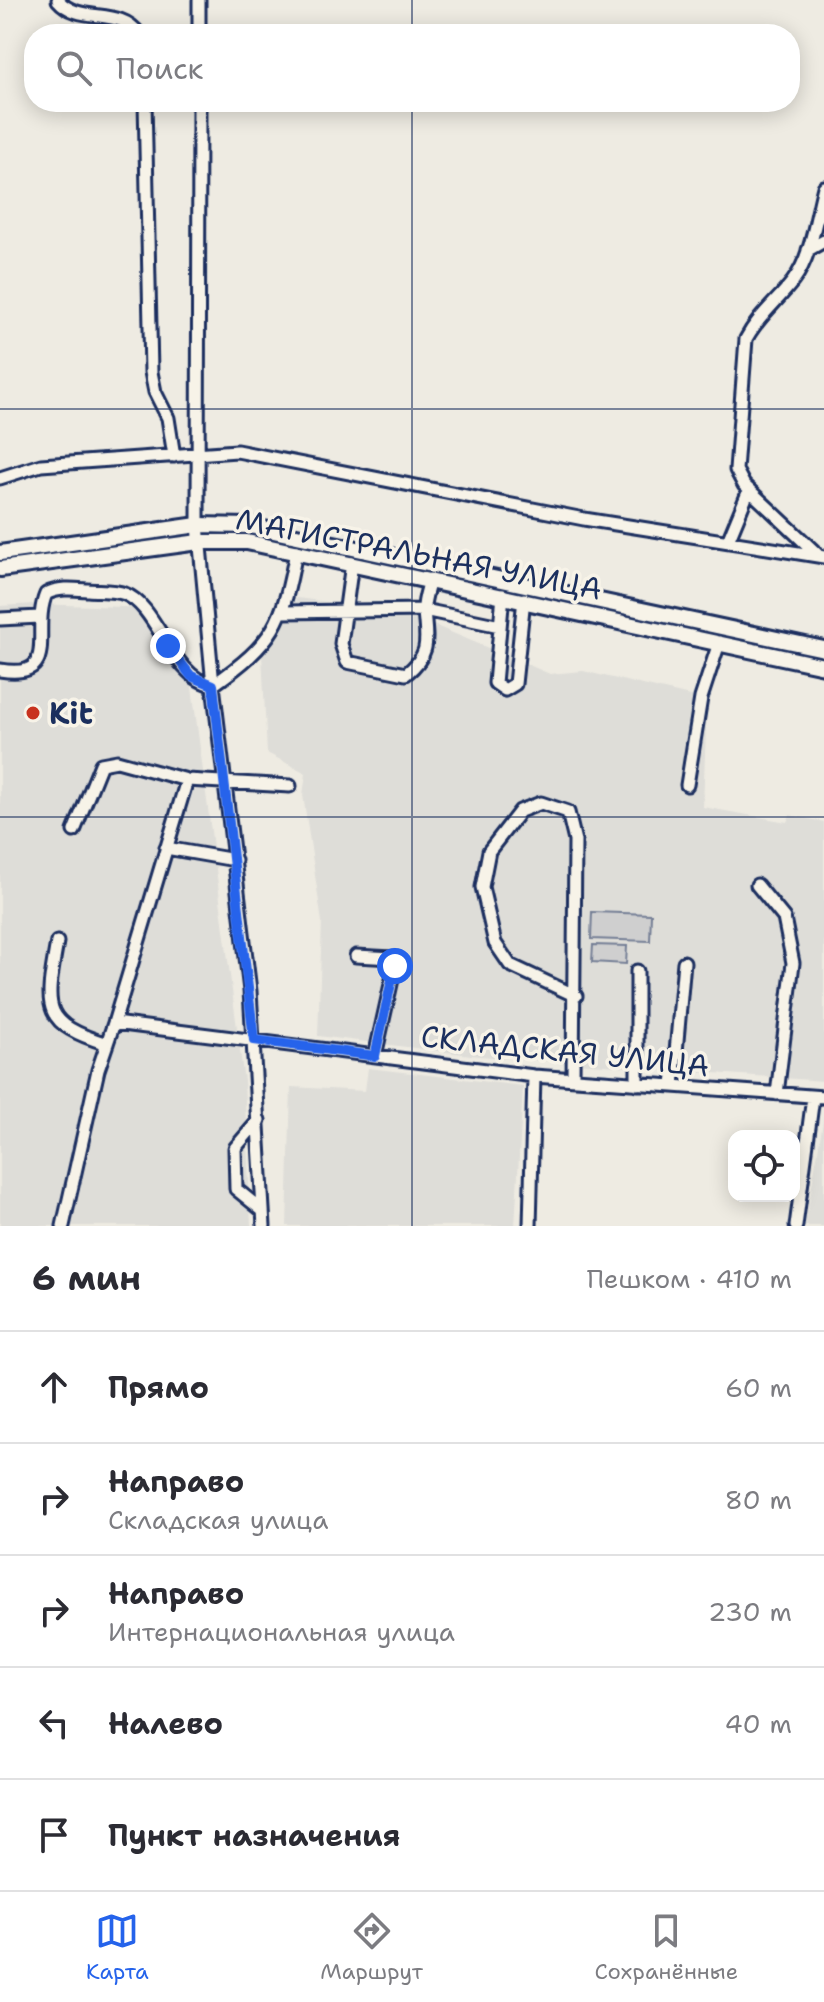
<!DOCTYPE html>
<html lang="ru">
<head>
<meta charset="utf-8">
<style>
  body { margin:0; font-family:"Shantell Sans",sans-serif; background:#f7f7f7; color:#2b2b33 }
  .controls { position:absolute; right:24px; bottom:24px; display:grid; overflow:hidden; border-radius:16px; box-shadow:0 4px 20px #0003 }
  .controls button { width:72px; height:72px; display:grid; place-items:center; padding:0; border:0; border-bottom:2px solid #e1e1e2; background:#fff; color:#2b2b33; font:40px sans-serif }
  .stop { position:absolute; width:24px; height:24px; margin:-18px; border:6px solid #2563eb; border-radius:50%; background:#fff }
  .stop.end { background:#2563eb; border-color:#fff; box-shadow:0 2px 8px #0008 }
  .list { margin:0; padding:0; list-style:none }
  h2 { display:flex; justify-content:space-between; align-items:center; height:104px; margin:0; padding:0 32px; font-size:34px }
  h2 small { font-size:26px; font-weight:400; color:#7c7c81 }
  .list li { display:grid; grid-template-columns:52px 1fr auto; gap:24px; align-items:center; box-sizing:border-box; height:112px; padding:0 32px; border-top:2px solid #e1e1e2 }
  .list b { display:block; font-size:30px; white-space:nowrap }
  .list p { margin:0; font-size:26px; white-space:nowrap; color:#7c7c81 }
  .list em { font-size:26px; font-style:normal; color:#7c7c81 }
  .icon { flex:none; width:44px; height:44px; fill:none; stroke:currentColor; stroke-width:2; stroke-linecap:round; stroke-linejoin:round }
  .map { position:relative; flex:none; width:824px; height:1226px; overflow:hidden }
  .search { position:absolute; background:#fff; box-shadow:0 4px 20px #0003; left:24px; right:24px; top:24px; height:88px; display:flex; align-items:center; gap:20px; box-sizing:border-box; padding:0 28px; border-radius:32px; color:#7c7c81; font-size:30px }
  .sheet { height:664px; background:#fff }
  nav { display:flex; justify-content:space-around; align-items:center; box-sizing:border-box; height:112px; border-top:2px solid #e1e1e2; background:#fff; font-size:22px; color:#7c7c81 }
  nav a { display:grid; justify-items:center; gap:4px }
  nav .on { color:#2563eb }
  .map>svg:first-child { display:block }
  .built { fill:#deddd8 }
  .green { fill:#cfcfcf; stroke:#757f96; stroke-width:2 }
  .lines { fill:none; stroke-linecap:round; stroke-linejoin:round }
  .minor-casing { stroke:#1b2f5e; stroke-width:17 }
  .major-casing { stroke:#1b2f5e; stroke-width:20 }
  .minor { stroke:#f7f3e8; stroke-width:11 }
  .major { stroke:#f7f3e8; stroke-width:14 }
  .route { stroke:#2563eb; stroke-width:10 }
  .grid { fill:none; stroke:#1b2f5e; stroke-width:2; stroke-opacity:0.55 }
  .poi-dot { fill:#c8321e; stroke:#f7f3e8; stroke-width:3 }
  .labels { text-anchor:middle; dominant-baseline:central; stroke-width:7; stroke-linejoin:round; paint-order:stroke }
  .street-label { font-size:30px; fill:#1b2f5e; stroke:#f7f3e8 }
  .poi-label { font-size:30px; font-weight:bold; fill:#1b2f5e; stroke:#f7f3e8; text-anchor:start }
</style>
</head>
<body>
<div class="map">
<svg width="824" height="1226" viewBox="0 0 824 1226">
  <rect width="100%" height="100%" fill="#eeebe2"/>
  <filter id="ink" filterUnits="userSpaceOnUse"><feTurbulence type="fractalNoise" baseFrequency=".0125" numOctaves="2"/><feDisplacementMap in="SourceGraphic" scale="16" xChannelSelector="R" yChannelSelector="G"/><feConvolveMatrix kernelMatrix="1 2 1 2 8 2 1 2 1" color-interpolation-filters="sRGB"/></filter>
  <g filter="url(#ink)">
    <path class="built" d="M297,598l106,14 147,62 33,-3 124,29 -4,107 84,15 3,-7 34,7v259l-345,-25 -161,-20 4,-114 -19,-127 3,-22 -39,-20 -6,-118z
      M35,604l117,4 39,72 53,401 7,145h-251v-620z
      M368,1068l155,18 -8,140h-228l4,-139 74,4z
      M824,1116v110h-19z"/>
    <path class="green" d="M592,912l59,2 -1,27 -59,-2z
      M593,945l34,1 -1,18 -34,-2z"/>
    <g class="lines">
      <defs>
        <path id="minor" d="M58,0c21,25 62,6 81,34
          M199,34v-34
          M145,102l6,270 4,20 13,26 6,38
          M199,102l-1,423 15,160 37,306 14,235
          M808,250l16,-9
          M0,478l41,-13 196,-14 347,68 240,38
          M728,541l21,-51
          M817,554l-73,-69 -8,-15 10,-131c12,-23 32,-38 47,-58 19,-25 23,-64 31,-94
          M352,563l-11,81 6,18 59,12c26,-21 20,-35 18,-63 -1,-10 4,-22 6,-32
          M503,595l-8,88 10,7 10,-6 9,-85
          M283,612l141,-2 76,16
          M0,619l40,-2
          M0,670c62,10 30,-39 46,-76 13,-7 28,-5 42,-4 11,1 27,0 37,4 33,12 47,85 88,91 61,-43 70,-61 83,-134
          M687,785l14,-87 18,-55
          M74,831l27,-67 16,-3 70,19 103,6
          M166,848l69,12
          M757,885l27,33 9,45 -16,131
          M57,942c-11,64 -18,81 50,102
          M356,956l37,2 2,8 -20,90
          M114,1023l73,-243
          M573,1079l2,-238 -7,-29 -27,-9 -21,8 -31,40 -7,36 13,56 15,22 66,31
          M637,1084v-113
          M673,1086l11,-124
          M259,1120l-24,28 1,41 27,22
          M63,1226l35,-156 16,-47 420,53 290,21
          M530,1226l4,-150
          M796,1226l17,-129"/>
        <path id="major" d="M0,553l198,-28 52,1 574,123
          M0,569l199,-27h48l577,124"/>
      </defs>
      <use href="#minor" class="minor-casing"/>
      <use href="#major" class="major-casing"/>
      <use href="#minor" class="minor"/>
      <use href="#major" class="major"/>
    </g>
  </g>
  <g class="lines" filter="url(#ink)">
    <path class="route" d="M168,646l23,30 22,9 41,355 121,16 20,-90"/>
  </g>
  <path class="grid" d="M412,0v34M412,102v1124M0,409h824M0,817h824"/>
  <circle class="poi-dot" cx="33" cy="713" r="8"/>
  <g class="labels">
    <g class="street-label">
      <text transform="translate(419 554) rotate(11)">МАГИСТРАЛЬНАЯ УЛИЦА</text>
      <text transform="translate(565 1051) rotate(6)">СКЛАДСКАЯ УЛИЦА</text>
    </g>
    <g class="poi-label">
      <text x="49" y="713">Kit</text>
    </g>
  </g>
</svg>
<div class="controls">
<button><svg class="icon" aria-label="locate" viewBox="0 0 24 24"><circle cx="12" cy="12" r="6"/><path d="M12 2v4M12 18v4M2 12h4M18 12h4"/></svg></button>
</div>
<div class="stop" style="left:395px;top:966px"></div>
<div class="stop end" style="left:168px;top:646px"></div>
<div class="search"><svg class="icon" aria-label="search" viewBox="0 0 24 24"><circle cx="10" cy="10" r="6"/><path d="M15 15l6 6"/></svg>Поиск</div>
</div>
<section class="sheet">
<h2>6 мин<small>Пешком · 410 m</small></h2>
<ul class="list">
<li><svg class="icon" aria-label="ahead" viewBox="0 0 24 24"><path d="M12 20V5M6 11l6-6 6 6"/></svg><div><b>Прямо</b></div><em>60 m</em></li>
<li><svg class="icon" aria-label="right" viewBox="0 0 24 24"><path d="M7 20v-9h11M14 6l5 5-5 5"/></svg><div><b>Направо</b><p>Складская улица</p></div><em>80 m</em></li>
<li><svg class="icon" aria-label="right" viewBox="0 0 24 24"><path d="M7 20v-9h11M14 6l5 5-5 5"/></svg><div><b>Направо</b><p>Интернациональная улица</p></div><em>230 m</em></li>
<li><svg class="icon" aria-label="left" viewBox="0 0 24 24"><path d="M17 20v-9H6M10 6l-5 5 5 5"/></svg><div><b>Налево</b></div><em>40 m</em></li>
<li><svg class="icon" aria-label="arrive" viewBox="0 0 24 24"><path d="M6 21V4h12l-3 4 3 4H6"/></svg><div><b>Пункт назначения</b></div></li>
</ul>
</section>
<nav>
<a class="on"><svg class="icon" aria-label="map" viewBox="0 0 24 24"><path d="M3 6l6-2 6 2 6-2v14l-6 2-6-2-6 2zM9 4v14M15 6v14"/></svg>Карта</a>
<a><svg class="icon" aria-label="directions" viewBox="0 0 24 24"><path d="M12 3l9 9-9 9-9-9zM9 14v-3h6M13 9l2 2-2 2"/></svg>Маршрут</a>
<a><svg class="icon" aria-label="saved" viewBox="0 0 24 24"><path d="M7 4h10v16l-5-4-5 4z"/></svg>Сохранённые</a>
</nav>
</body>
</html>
